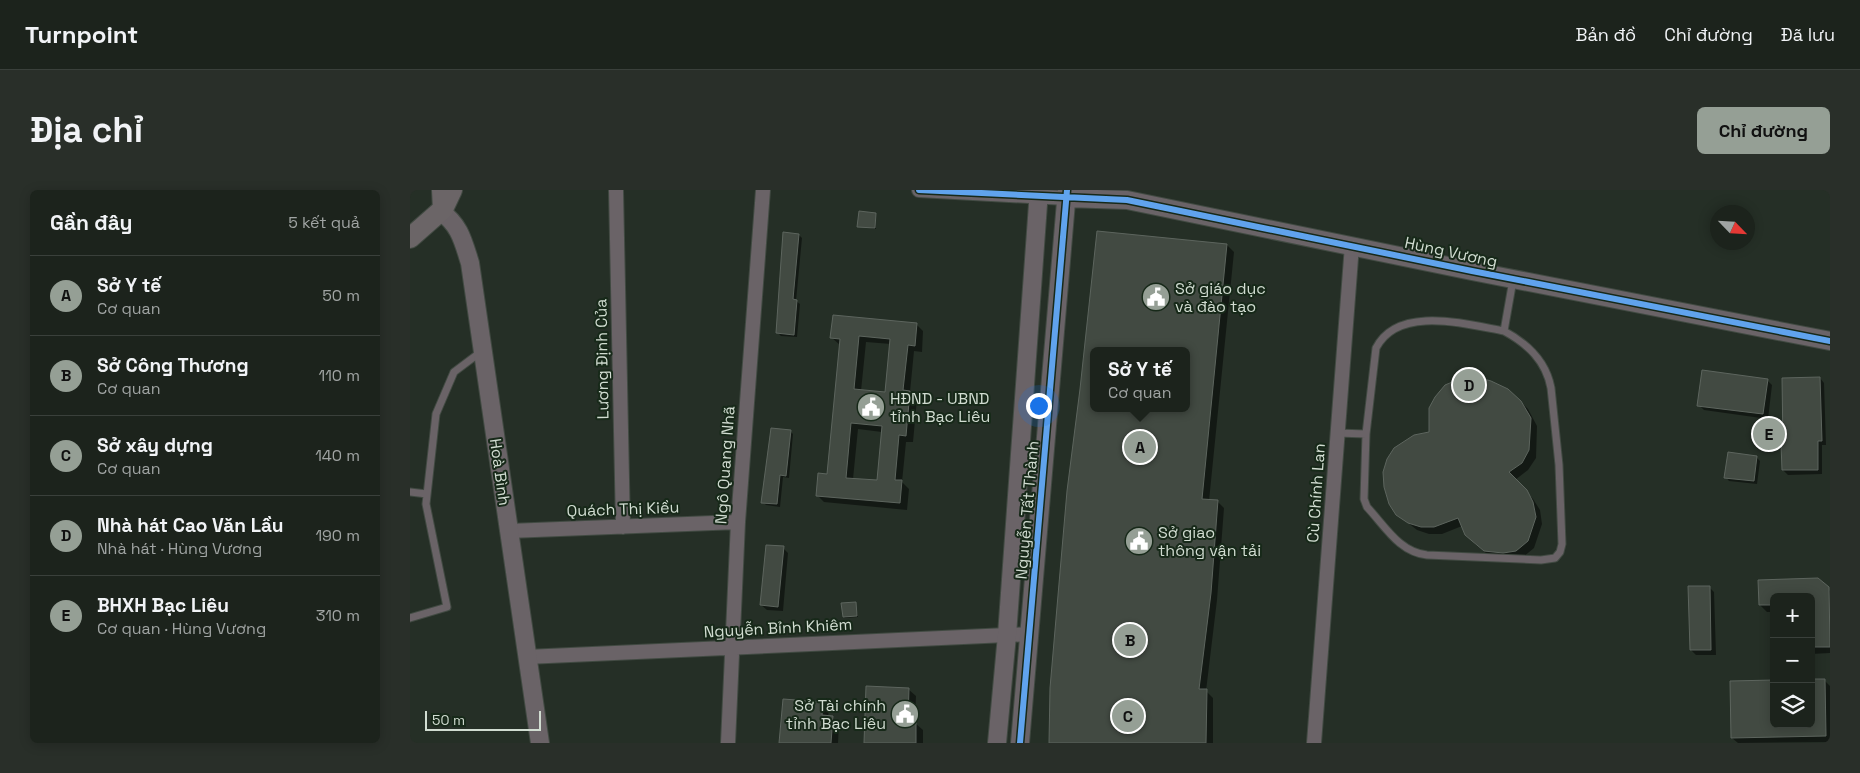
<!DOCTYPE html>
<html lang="vi">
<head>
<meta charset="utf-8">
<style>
  body { margin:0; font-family:"Space Grotesk",sans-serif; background:#292f29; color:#f1f3f6 }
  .controls { position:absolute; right:15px; bottom:15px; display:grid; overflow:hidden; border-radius:8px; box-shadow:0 2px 12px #0003 }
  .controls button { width:45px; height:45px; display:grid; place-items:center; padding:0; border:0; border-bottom:1px solid #3a403b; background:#1c231c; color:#f1f3f6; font:25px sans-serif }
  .compass { position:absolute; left:1300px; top:15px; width:45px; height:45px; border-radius:50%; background:#1c231c; box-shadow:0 2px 12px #0003; rotate:115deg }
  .scale { position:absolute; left:15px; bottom:12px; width:116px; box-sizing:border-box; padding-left:5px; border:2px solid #d1dcd1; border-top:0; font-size:14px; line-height:18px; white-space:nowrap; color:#d1dcd1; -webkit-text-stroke:4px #172919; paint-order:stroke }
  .you { position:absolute; left:628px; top:215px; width:18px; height:18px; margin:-12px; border:4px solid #fff; border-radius:50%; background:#1a73e8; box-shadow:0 0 0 8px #1a73e833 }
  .badge { display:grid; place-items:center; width:32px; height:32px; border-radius:50%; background:#959f95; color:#111; font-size:16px; font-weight:700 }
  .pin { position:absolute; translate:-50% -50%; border:2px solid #fff; box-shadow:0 1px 5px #0006 }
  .popup { position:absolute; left:680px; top:157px; width:100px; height:65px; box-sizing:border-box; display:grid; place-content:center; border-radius:8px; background:#1c231c; filter:drop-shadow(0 1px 4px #0005); font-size:16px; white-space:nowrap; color:#a0a4a3 }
  .popup b { font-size:19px; color:#f1f3f6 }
  .popup::after { content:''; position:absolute; left:50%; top:100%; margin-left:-10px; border:10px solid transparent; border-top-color:#1c231c }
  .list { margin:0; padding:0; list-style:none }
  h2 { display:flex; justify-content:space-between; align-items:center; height:65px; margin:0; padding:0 20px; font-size:21px }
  h2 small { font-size:16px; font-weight:400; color:#a0a4a3 }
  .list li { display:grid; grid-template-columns:32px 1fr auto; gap:15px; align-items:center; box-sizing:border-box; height:80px; padding:0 20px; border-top:1px solid #3a403b }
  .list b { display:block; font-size:19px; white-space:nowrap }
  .list p { margin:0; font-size:16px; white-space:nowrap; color:#a0a4a3 }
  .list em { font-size:16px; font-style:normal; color:#a0a4a3 }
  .icon { flex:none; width:28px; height:28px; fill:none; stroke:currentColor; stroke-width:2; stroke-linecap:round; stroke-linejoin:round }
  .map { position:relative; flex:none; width:1420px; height:553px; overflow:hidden; border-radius:8px }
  header { display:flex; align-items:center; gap:30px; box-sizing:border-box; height:70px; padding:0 25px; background:#1c231c; border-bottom:1px solid #3a403b }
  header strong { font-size:24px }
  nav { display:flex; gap:28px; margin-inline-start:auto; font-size:18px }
  .intro { display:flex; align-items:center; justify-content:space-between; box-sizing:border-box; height:120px; padding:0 30px }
  h1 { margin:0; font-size:35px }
  .button { padding:12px 22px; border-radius:8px; background:#959f95; color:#111; font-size:18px; font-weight:700 }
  main { display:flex; gap:30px; padding:0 30px }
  aside { flex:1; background:#1c231c; border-radius:8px; box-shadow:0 2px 12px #0003 }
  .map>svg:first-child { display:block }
  .shadow { fill:#0007; fill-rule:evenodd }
  .building { fill:#424a42; stroke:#5d655e; fill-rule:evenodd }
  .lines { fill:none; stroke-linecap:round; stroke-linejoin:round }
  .service-casing { stroke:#414a42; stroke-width:9 }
  .minor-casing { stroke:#414a42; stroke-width:16 }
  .tertiary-casing { stroke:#414a42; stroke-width:20 }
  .secondary-casing { stroke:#414a42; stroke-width:22 }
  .service { stroke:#6a6367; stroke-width:7 }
  .minor { stroke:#6a6367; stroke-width:14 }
  .tertiary { stroke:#6a6367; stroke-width:18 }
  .secondary { stroke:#6b6567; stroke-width:20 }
  .cycleway-casing { stroke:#172919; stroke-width:9 }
  .cycleway { stroke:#60a3ed; stroke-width:6 }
  .labels { text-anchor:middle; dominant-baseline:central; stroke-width:4; stroke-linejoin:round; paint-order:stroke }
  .street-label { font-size:16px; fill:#d1dcd1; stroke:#172919 }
  .poi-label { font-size:16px; fill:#d1dcd1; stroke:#172919; text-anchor:start }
</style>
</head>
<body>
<header>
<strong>Turnpoint</strong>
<nav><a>Bản đồ</a><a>Chỉ đường</a><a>Đã lưu</a></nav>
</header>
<div class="intro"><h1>Địa chỉ</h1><a class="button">Chỉ đường</a></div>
<main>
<aside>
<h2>Gần đây<small>5 kết quả</small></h2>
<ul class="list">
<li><span class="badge">A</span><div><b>Sở Y tế</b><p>Cơ quan</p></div><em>50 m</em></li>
<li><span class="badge">B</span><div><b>Sở Công Thương</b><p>Cơ quan</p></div><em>110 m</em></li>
<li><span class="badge">C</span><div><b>Sở xây dựng</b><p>Cơ quan</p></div><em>140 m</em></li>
<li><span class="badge">D</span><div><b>Nhà hát Cao Văn Lầu</b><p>Nhà hát · Hùng Vương</p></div><em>190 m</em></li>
<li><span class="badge">E</span><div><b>BHXH Bạc Liêu</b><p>Cơ quan · Hùng Vương</p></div><em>310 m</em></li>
</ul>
</aside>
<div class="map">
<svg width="1420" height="553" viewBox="0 0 1420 553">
  <rect width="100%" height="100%" fill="#252f26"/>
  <path class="shadow" d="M466,24v15l-17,-3z
    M688,42l129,13 7,7 -25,249h8l7,7 -7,92 -11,91 7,7v45h-162l30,-353zM684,161h92v57h-92z
    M389,45l3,3 -6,63 4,3 -3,33 -16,-1 -3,-3z
    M506,134l7,7 -1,21 -8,-1 -4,41 7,7 -4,43h-7l-4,40 7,7 -2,21 -83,-8 -7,-7 11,-20 12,-130 -8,-7zM456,152l25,2 -5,49 -25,-2zM448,239l24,3 -4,50 -25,-3z
    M1410,188l4,5 2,62h-4v29l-34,1 -5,-5z
    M1357,190l5,5 -4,34 -64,-9 -5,-5z
    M1111,212l7,7 9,17 -1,32 -8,12 -13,10 18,19 7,11 2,14 -8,24 -11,9 -31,1 -17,-14 -13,-18 -20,8h-13l-12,-4 -20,-16 34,-81z
    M380,241l3,3 -4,44 -6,-1 -3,30 -14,-2 -3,-3z
    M1346,267l4,4 -3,23 -28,-3 -3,-4z
    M373,358l5,5 -5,58 -16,-1 -6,-5z
    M1408,390l12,11v62l-19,1v-57h-37v15h-7l-7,-7v-24z
    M1299,397l5,5 2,63h-20l-5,-5z
    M445,413l3,14 -13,1 -1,-1z
    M1414,490l6,6v56l-92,1 -6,-5 42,-14h37z
    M498,499l8,7 -1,27 8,7v13h-58z
    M412,513l7,7 -1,7h4l7,7 -1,19h-57z"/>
  <path class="building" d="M449,21l17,2 -1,15 -18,-1z
    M687,41l130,13 -25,255 16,1 -7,93 -12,96h8l-1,54h-157l1,-55 17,-197 13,-102zM684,161h92v57h-92z
    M373,42l16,2 -6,65 4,1 -3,35 -18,-2z
    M423,125l84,8 -2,23 -7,-1 -5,45 7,1 -4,45 -7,-1 -4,45h7l-2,23 -84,-7 2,-23 9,1 13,-135 -10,-1zM449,146l31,3 -5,53 -31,-3zM441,233l31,3 -5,54 -31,-2z
    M1292,180l66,9 -5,35 -66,-8z
    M1067,187l14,4 17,8 13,12 10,17 -2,32 -7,13 -13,9 18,18 6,12 3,15 -8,24 -12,10 -13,2 -19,-2 -19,-16 -7,-17 -24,9h-13l-13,-4 -12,-8 -7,-11 -5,-17 -1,-15 4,-13 7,-11 20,-13 15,-3v-24l6,-11 10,-12 17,-7z
    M1410,187l2,64h-4v29h-36l-1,-26h2l-1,-66z
    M361,238l20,2 -5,46 -6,-1 -3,29 -16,-1z
    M1318,262l29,4 -3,25 -30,-3z
    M356,355l18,1 -6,61 -18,-2z
    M1408,388l11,9 1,60h-19v-50h-37v8h-15l-1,-25z
    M1278,396h22l1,64h-21z
    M446,412l1,14 -14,1 -2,-14z
    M1401,489h14l1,57 -95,2 -1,-57 44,-1v44h37z
    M456,496l43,2 -1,33 8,1v21h-52z
    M373,509l40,3 -1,13 11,1 -2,27h-52z"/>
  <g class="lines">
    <defs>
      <path id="service" d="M928,243l28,1 10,-86c22,-43 89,-24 128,-17
        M956,244l-2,65 3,8c18,19 32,45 60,48l114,5 14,-2 5,-6 2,-8 -3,-79 -8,-77c-5,-27 -23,-44 -47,-57l9,-51
        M0,302l17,2
        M0,428l37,-11 -21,-103 10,-90 18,-42 28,-21"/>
      <path id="minor" d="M206,0l7,337
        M509,0l147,8
        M614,216l25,2
        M99,341l229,-9
        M116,467l505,-23
        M318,553l10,-221 25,-332
        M904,553l38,-498"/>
      <path id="tertiary" d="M656,8l61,2 345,71 358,70
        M30,21c20,14 23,30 30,52l70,480
        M587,553l10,-108 32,-445
        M610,553l47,-553"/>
      <path id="secondary" d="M32,0l1,19 9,-19
        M0,48l33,-29"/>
    </defs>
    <use href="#service" class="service-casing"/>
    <use href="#minor" class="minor-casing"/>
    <use href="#tertiary" class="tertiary-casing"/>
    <use href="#secondary" class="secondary-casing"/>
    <use href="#service" class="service"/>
    <use href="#minor" class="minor"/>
    <use href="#tertiary" class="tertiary"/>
    <use href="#secondary" class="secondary"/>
    <defs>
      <path id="cycleway" d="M509,0l208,10 345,71 358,70
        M610,553l47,-553"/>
    </defs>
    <use href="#cycleway" class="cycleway-casing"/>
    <use href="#cycleway" class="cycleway"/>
  </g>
  <defs>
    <symbol id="civic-disc" viewBox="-11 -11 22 22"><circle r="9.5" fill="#959f95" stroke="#172919"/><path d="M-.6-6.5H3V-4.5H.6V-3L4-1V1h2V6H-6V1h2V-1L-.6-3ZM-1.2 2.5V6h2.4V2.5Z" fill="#fff"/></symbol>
  </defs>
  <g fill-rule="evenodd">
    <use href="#civic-disc" x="730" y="91" width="32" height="32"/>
    <use href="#civic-disc" x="445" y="201" width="32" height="32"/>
    <use href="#civic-disc" x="713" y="335" width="32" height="32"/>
    <use href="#civic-disc" x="479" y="508" width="32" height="32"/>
  </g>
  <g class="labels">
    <g class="street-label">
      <text transform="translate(1041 62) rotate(12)">Hùng Vương</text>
      <text transform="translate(192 169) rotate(-91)">Lương Định Của</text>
      <text transform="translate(315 275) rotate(-86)">Ngô Quang Nhã</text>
      <text transform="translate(90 282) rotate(82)">Hoà Bình</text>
      <text transform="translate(906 303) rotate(-86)">Cù Chính Lan</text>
      <text transform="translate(213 319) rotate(-2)">Quách Thị Kiều</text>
      <text transform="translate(617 320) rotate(-85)">Nguyễn Tất Thành</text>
      <text transform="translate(368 438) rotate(-3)">Nguyễn Bỉnh Khiêm</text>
    </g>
    <g class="poi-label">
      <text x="765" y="98">Sở giáo dục<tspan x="765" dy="18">và đào tạo</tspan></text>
      <text x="480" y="208">HĐND - UBND<tspan x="480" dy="18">tỉnh Bạc Liêu</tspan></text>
      <text x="748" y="342">Sở giao<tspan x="748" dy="18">thông vận tải</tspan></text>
      <text x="476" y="515" text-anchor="end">Sở Tài chính<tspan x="476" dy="18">tỉnh Bạc Liêu</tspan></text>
    </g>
  </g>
</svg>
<div class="controls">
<button>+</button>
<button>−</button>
<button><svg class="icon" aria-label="layers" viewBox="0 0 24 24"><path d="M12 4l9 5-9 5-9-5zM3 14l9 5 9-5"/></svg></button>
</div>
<svg class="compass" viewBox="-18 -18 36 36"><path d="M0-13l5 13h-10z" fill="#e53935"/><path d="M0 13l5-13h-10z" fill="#a0a4a3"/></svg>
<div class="scale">50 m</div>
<div class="you"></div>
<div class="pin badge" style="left:730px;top:257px">A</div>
<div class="popup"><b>Sở Y tế</b>Cơ quan</div>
<div class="pin badge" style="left:720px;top:450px">B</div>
<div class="pin badge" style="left:718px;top:526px">C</div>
<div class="pin badge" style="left:1059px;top:195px">D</div>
<div class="pin badge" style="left:1359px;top:244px">E</div>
</div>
</main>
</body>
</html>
